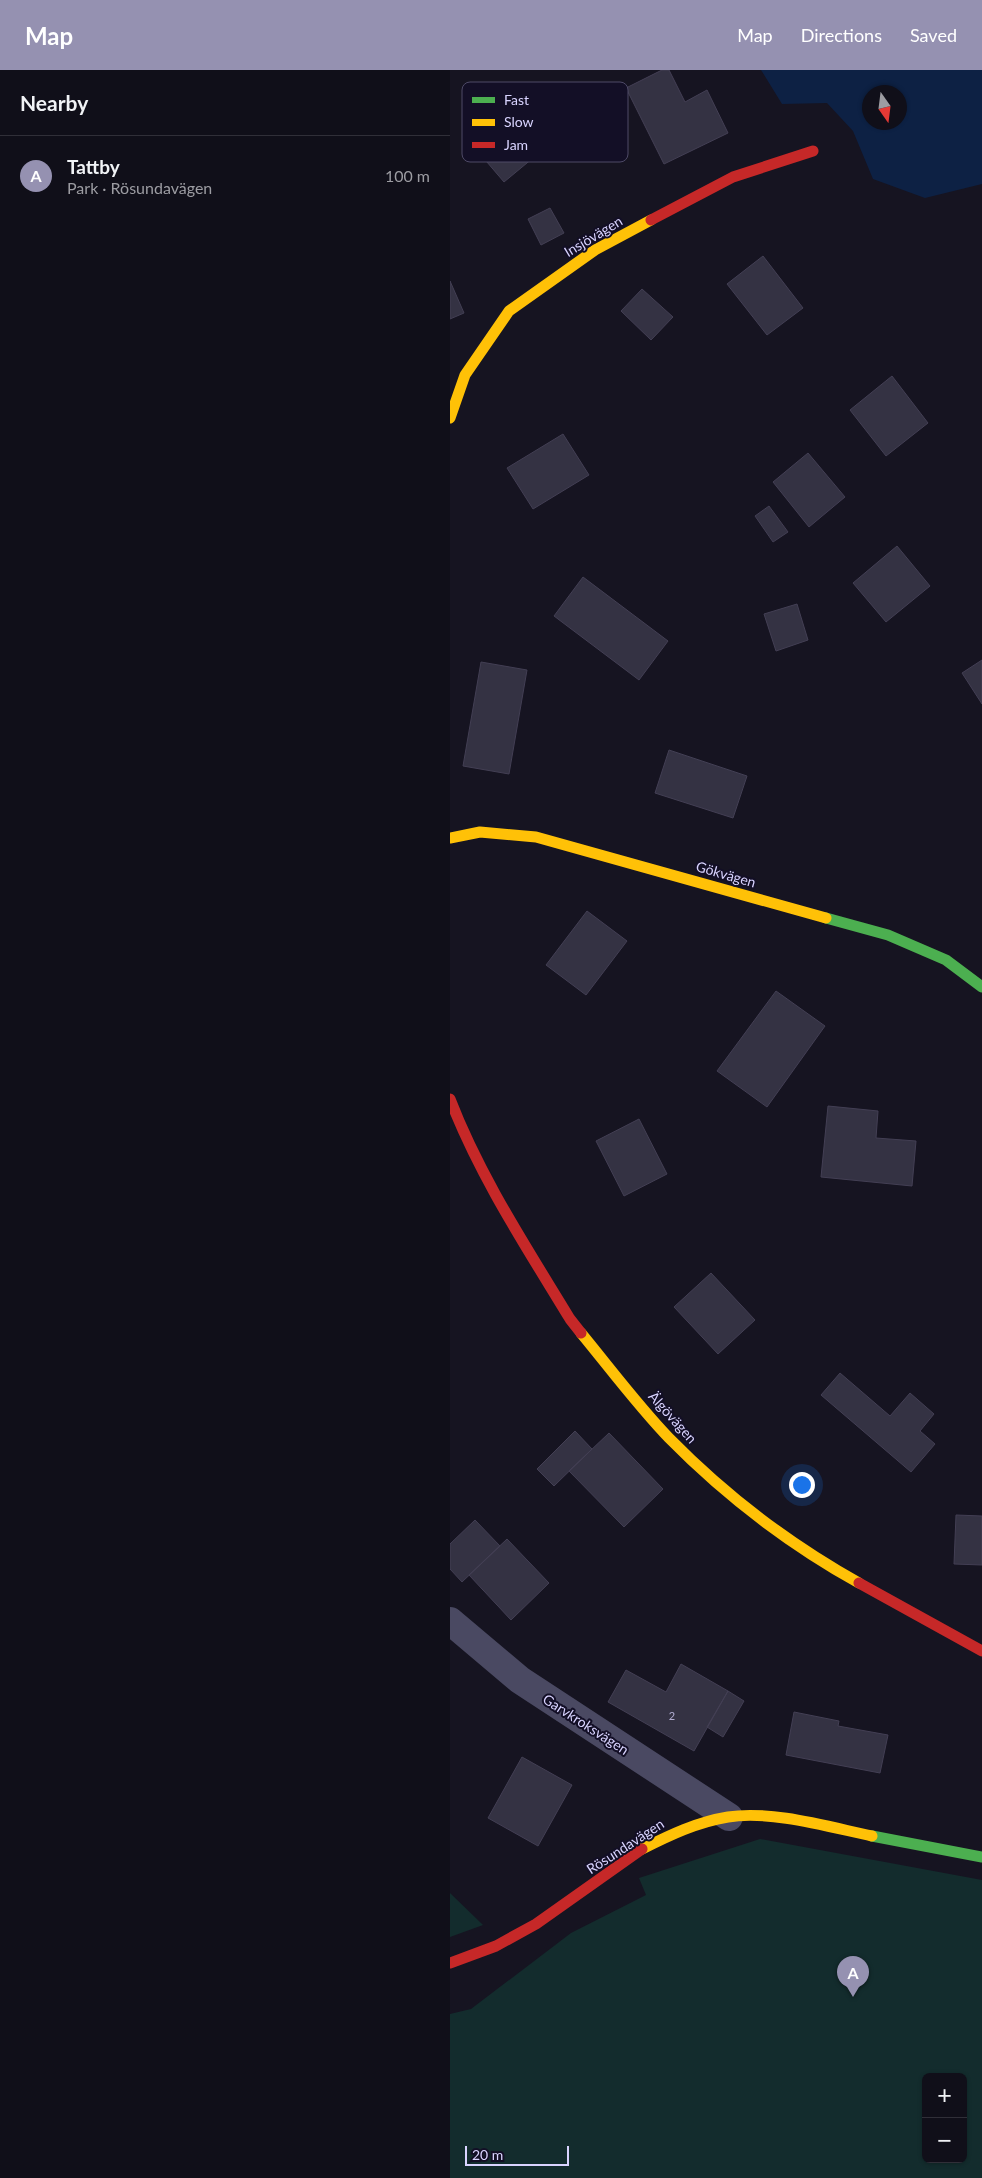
<!DOCTYPE html>
<html lang="en">
<head>
<meta charset="utf-8">
<style>
  body { margin:0; font-family:Lato,sans-serif; background:#1e1d26; color:#f1f3f6 }
  .controls { position:absolute; right:15px; bottom:15px; display:grid; overflow:hidden; border-radius:8px; box-shadow:0 1px 4px #0004 }
  .controls button { width:45px; height:45px; display:grid; place-items:center; padding:0; border:0; border-bottom:1px solid #302f38; background:#100f19; color:#f1f3f6; font:25px sans-serif }
  .compass { position:absolute; left:412px; top:15px; width:45px; height:45px; border-radius:50%; background:#100f19; box-shadow:0 1px 4px #0004; rotate:166deg }
  .scale { position:absolute; left:15px; bottom:12px; width:104px; box-sizing:border-box; padding-left:5px; border:2px solid #d9d4ff; border-top:0; font-size:14px; line-height:18px; white-space:nowrap; color:#d9d4ff; -webkit-text-stroke:4px #130f26; paint-order:stroke }
  .you { position:absolute; left:351px; top:1414px; width:18px; height:18px; margin:-12px; border:4px solid #fff; border-radius:50%; background:#1a73e8; box-shadow:0 0 0 8px #1a73e833 }
  .badge { display:grid; place-items:center; width:32px; height:32px; border-radius:50%; background:#9591b1; color:#fff; font-size:16px; font-weight:700 }
  .pin { position:absolute; translate:-50% -41px; filter:drop-shadow(0 1px 2px #0008) }
  .pin::after { content:''; position:absolute; top:26px; width:18px; height:15px; background:inherit; clip-path:polygon(0 0,100% 0,50% 100%) }
  .list { margin:0; padding:0; list-style:none }
  h2 { display:flex; justify-content:space-between; align-items:center; height:65px; margin:0; padding:0 20px; font-size:21px }
  h2 small { font-size:16px; font-weight:400; color:#9c9ca2 }
  .list li { display:grid; grid-template-columns:32px 1fr auto; gap:15px; align-items:center; box-sizing:border-box; height:80px; padding:0 20px; border-top:1px solid #302f38 }
  .list b { display:block; font-size:19px; white-space:nowrap }
  .list p { margin:0; font-size:16px; white-space:nowrap; color:#9c9ca2 }
  .list em { font-size:16px; font-style:normal; color:#9c9ca2 }
  .map { position:relative; flex:none; width:532px; height:2108px; overflow:hidden }
  header { display:flex; align-items:center; gap:30px; box-sizing:border-box; height:70px; padding:0 25px; background:#9591b1; color:#fff }
  header strong { font-size:24px }
  nav { display:flex; gap:28px; margin-inline-start:auto; font-size:18px }
  main { display:flex }
  aside { flex:1; background:#100f19 }
  .map>svg:first-child { display:block }
  .green { fill:#132c2d; fill-rule:evenodd }
  .water { fill:#0d2144; fill-rule:evenodd }
  .building { fill:#343243; stroke:#433f54 }
  .lines { fill:none; stroke-linecap:round; stroke-linejoin:round }
  .street { stroke:#4a4962; stroke-width:28 }
  .fast { stroke:#4caf50; stroke-width:11 }
  .slow { stroke:#ffc107; stroke-width:11 }
  .jam { stroke:#c62828; stroke-width:11 }
  .labels { text-anchor:middle; dominant-baseline:central; stroke-width:4; stroke-linejoin:round; paint-order:stroke }
  .number-label { font-size:11px; fill:#b0acd0 }
  .street-label { font-size:14px; fill:#d9d4ff; stroke:#130f26 }
  .key { fill:#130f26; stroke:#4e4a67; stroke-width:1 }
  .key-label { font-size:14px; fill:#d9d4ff }
</style>
</head>
<body>
<header>
<strong>Map</strong>
<nav><a>Map</a><a>Directions</a><a>Saved</a></nav>
</header>
<main>
<aside>
<h2>Nearby<small></small></h2>
<ul class="list">
<li><span class="badge">A</span><div><b>Tattby</b><p>Park · Rösundavägen</p></div><em>100 m</em></li>
</ul>
</aside>
<div class="map">
<svg width="532" height="2108" viewBox="0 0 532 2108">
  <rect width="100%" height="100%" fill="#161421"/>
  <path class="green" d="M310,1769l222,41v298h-532v-164l21,-5 100,-76 75,-38 -7,-17zM476,2007h37v82h-37z
    M0,1823l33,32 -33,12z"/>
  <path class="water" d="M311,0h221v114l-57,14 -52,-19 -20,-48 -26,-28 -45,1zM420,22h30v30h-30z"/>
  <path class="building" d="M212,0h7l16,32 22,-12 21,43 -64,31 -38,-76z
    M48,47l35,41 -29,24 -35,-41z
    M100,138l14,25 -23,12 -13,-26z
    M313,186l40,52 -36,27 -40,-51z
    M0,211l14,32 -14,6z
    M192,219l31,28 -22,23 -30,-29z
    M442,306l36,47 -42,33 -36,-46z
    M113,364l26,41 -56,34 -26,-41z
    M358,383l37,44 -36,30 -36,-45z
    M319,436l19,26 -15,10 -18,-26z
    M447,476l33,40 -44,36 -33,-39z
    M133,507l85,64 -29,39 -85,-64z
    M347,534l11,36 -32,11 -12,-37z
    M532,590v44l-20,-31z
    M31,592l46,8 -18,104 -46,-8z
    M219,680l78,26 -14,42 -78,-25z
    M137,841l40,30 -41,54 -40,-30z
    M326,921l49,35 -58,81 -50,-36z
    M378,1036l50,5 -2,27 40,3 -4,45 -91,-9z
    M189,1049l28,55 -43,22 -28,-55z
    M261,1203l44,47 -37,34 -44,-47z
    M390,1303l50,43 20,-23 24,21 -14,17 15,13 -24,28 -90,-77z
    M125,1361l17,18 -38,37 -17,-17z
    M159,1363l54,56 -39,38 -55,-56z
    M506,1445l26,1v49l-28,-1z
    M25,1450l25,26 -38,36 -12,-13v-25z
    M57,1469l42,44 -38,37 -42,-45z
    M231,1594l47,27 -34,60 -86,-49 18,-32 40,22z
    M278,1621l16,10 -21,36 -16,-10z
    M344,1642l45,9 -1,5 50,9 -8,38 -94,-18z
    M72,1687l50,28 -34,61 -50,-28z"/>
  <g class="lines">
    <path class="street" d="M0,1551l70,59 209,137"/>
    <path class="fast" d="M376,848l62,17 58,25 36,27
      M422,1766l110,21"/>
    <path class="slow" d="M0,348l15,-43 44,-64 86,-61 56,-30
      M0,768l30,-6 56,5 290,81
      M131,1263c28,34 58,74 88,105 56,57 120,106 190,145
      M192,1779c28,-14 55,-27 86,-32 43,-7 101,10 144,19"/>
    <path class="jam" d="M201,150l82,-43 80,-26
      M0,1029c30,78 77,149 120,220l11,14
      M409,1513l123,68
      M0,1893l46,-17 40,-22 106,-75"/>
  </g>
  <g class="labels">
    <g class="number-label">
      <text x="222" y="1645">2</text>
    </g>
    <g class="street-label">
      <text transform="translate(143 166) rotate(-31)">Insjövägen</text>
      <text transform="translate(276 804) rotate(16)">Gökvägen</text>
      <text transform="translate(223 1347) rotate(48)">Älgövägen</text>
      <text transform="translate(136 1654) rotate(33)">Garvkroksvägen</text>
      <text transform="translate(175 1776) rotate(-33)">Rösundavägen</text>
    </g>
  </g>
  <rect x="12" y="12" width="166" height="80" rx="8" class="key"/>
  <rect x="22" y="27" width="23" height="6" fill="#4caf50"/>
  <rect x="22" y="49" width="23" height="7" fill="#ffc107"/>
  <rect x="22" y="72" width="23" height="6" fill="#c62828"/>
  <g class="key-label">
    <text x="54" y="35">Fast</text>
    <text x="54" y="57">Slow</text>
    <text x="54" y="80">Jam</text>
  </g>
</svg>
<div class="controls">
<button>+</button>
<button>−</button>
</div>
<svg class="compass" viewBox="-18 -18 36 36"><path d="M0-13l5 13h-10z" fill="#e53935"/><path d="M0 13l5-13h-10z" fill="#9c9ca2"/></svg>
<div class="scale">20 m</div>
<div class="you"></div>
<div class="pin badge" style="left:403px;top:1927px">A</div>
</div>
</main>
</body>
</html>
